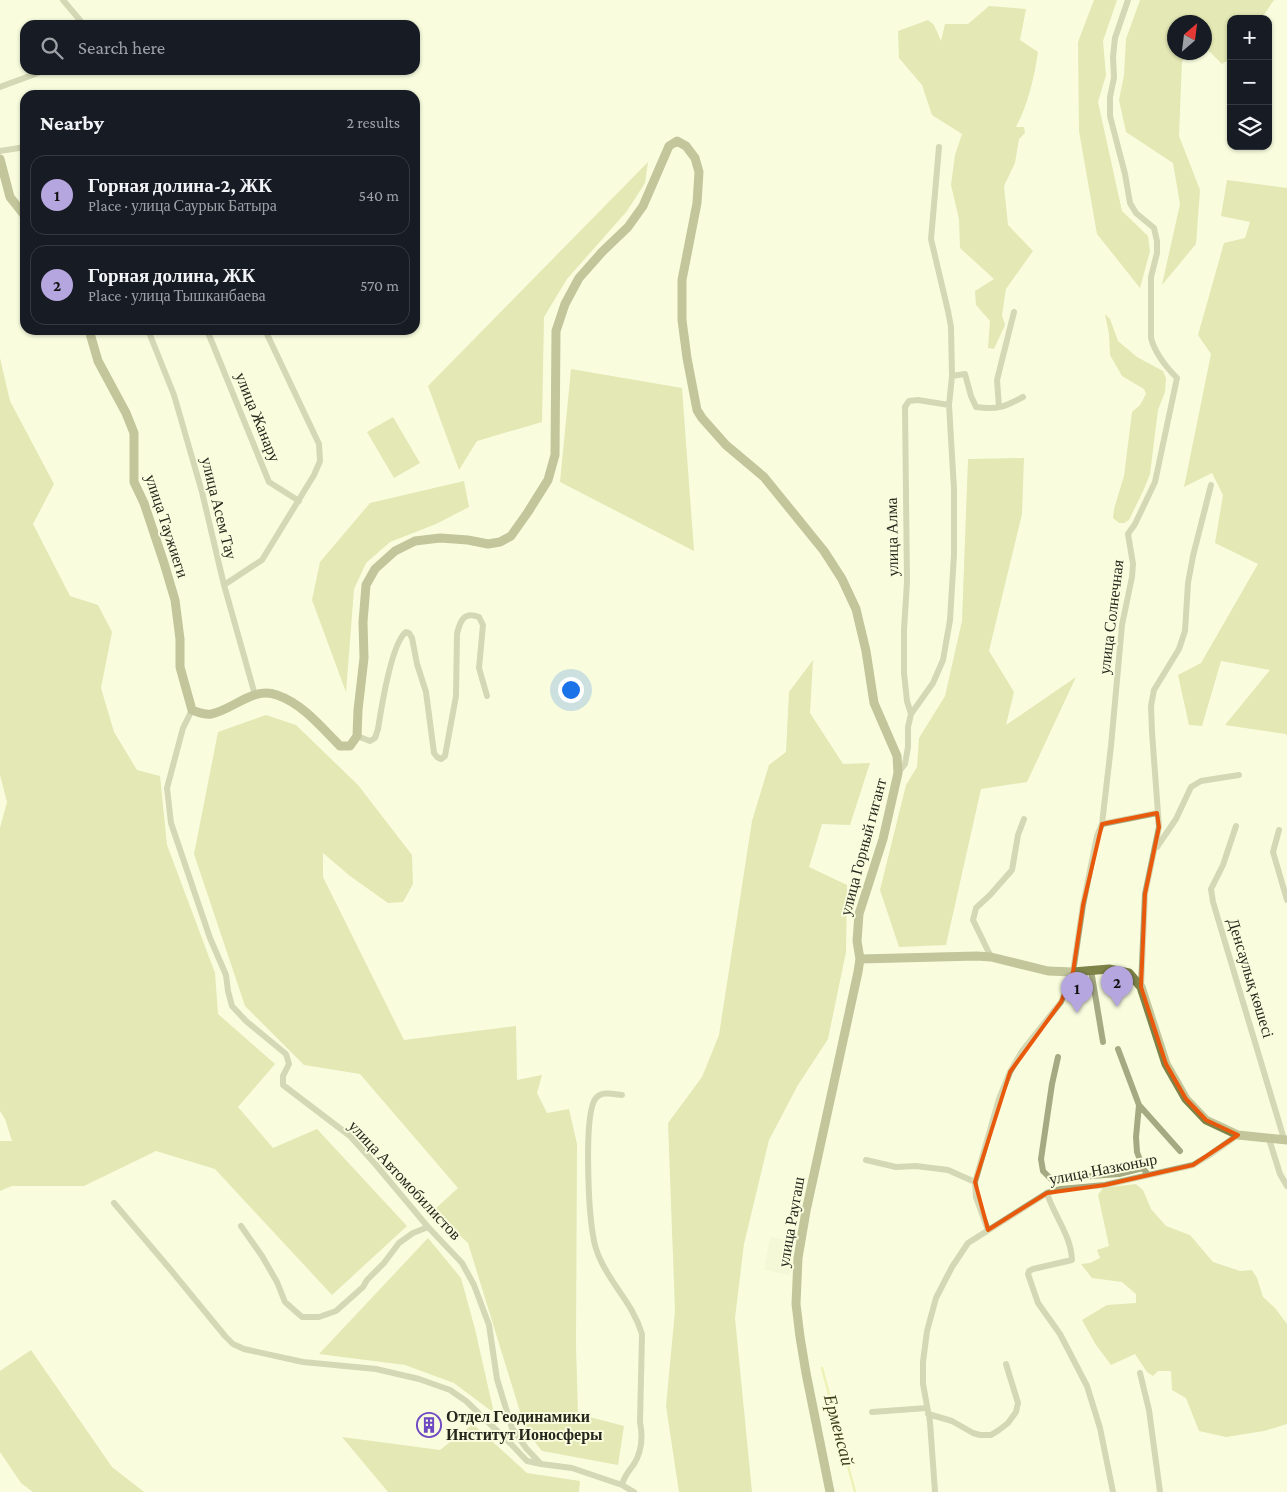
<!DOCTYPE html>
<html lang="en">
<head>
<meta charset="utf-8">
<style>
  body { margin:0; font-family:"Crimson Pro",serif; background:#20242c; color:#f1f3f6 }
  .controls { position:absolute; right:15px; top:15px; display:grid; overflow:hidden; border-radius:10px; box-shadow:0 1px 4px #0004 }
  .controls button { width:45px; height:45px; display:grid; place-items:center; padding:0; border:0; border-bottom:1px solid #363941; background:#171b24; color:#f1f3f6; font:25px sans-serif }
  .compass { position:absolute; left:1167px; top:15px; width:45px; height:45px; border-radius:50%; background:#171b24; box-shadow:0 1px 4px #0004; rotate:28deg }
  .you { position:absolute; left:570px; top:689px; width:18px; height:18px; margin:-12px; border:4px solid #fff; border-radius:50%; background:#1a73e8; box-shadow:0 0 0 8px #1a73e833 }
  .badge { display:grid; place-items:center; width:32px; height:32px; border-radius:50%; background:#b6a6df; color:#111; font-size:16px; font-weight:700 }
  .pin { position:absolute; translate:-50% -41px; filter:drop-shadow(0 1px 2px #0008) }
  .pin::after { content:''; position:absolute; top:26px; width:18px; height:15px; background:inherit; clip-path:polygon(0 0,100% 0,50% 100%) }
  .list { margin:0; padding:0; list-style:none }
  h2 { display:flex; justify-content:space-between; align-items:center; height:65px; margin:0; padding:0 20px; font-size:21px }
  h2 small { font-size:16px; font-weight:400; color:#9ea1a6 }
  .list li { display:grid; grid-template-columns:32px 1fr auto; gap:15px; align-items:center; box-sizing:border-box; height:80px; margin:0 10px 10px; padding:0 10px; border:1px solid #363941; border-radius:15px }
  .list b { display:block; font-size:19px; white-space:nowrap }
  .list p { margin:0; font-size:16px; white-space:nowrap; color:#9ea1a6 }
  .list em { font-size:16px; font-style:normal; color:#9ea1a6 }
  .icon { flex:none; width:28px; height:28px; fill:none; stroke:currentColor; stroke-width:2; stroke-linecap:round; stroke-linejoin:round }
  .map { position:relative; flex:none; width:1287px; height:1492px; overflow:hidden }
  .search { position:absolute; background:#171b24; box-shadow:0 1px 4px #0004; left:20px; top:20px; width:400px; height:55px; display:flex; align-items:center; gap:12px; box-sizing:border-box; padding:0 18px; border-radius:15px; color:#9ea1a6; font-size:19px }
  .panel { position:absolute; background:#171b24; box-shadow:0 1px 4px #0004; left:20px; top:90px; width:400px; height:245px; border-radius:15px }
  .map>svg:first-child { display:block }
  .built { fill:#eef2cc }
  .green { fill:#c7ce82 }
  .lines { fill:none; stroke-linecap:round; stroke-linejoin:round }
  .stream { stroke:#dde686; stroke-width:2.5 }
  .street { stroke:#a6aa83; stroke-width:6 }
  .secondary { stroke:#7e8348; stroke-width:9 }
  .marked { fill:none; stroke:#e8590c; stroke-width:4; stroke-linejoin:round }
  .labels { text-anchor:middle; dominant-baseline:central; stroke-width:4; stroke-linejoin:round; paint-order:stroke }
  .street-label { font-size:16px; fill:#26271c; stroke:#f9fdde }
  .poi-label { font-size:16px; font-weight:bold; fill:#26271c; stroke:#f9fdde; text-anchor:start }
  .water-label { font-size:18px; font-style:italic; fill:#3a3c14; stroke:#f9fdde }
</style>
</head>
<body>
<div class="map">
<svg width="1287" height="1492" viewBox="0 0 1287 1492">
  <rect width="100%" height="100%" fill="#f9fdde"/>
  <path class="built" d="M770,1237l25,5 -5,33 -26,-5z"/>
  <path class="green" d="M1094,0h23l-14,41 3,34 -8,27 24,109 26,25 2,15 -10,37 -43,-54 -18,-103 -1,-89z
    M1140,0h134l-13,19h-30v39l-9,6 -17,-17 -1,-25h-30v30l17,1 -9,8 -3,75 21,54 -4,54 -34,41 18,-81 -7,-41 -47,-31 -7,-32 5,-25 2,-36z
    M989,6l37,3 -6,31 18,12c-4,27 -10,52 -22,75h8l1,6 -6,6 -4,24 -11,23 4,39 25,26 -27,38 -4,26 3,10 -11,24 -6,-1 2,-27 -14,-16 -1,-14 19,-12 -34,-31 -1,-29 -8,-34 4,-30 7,-21 -30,-19 -10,-30 -23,-27 -1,-27 30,-11 6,5 7,16 4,-17h23z
    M648,162l-3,21 -18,28 -60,68 -23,38 -2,105 -65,19 -18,29 -31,-84z
    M1227,180l60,8v548l-1,-2 -61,-9 45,-55 -49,-9 -19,65 -13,-1 -11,-50 23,-12 57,-99 -43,-21 8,-48 -11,-22 -28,14 27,-133 -13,-19 26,-92 21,-5 5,-16 -29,-6z
    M1105,314l5,5 8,22 19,16 26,14 3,7 -1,14 -7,18 -8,64 -6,15 -15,31 -5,3h-5l-6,-5 1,-9 10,-33 8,-64 8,-7 6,-11 -2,-5 -22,-13 -12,-21 -1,-21z
    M0,358l10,43 44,83 -21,40 37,72 28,9 14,27 -11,56 13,44 23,38 23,6 7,69 48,128 3,41 57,50 -37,43 35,41 44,-19 90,97 -75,69 -117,-126 -59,-18 -72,35h-72l-12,5v-50h12l-7,-22 -5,-8v-283l7,-26 -7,-27z
    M571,369l111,19 12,163 -134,-69z
    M393,417l27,46 -26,15 -27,-46z
    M1024,458l-2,56 -33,137 25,41 -8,33 70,-48 -49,105 -46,7 -35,156 -47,2 -19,-57 26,-105 11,-18 2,-29 26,-42 17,-75 6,-162z
    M464,481l5,26 -33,17 -46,18 -24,21 -12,26 -8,103 -34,-92 8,-38 50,-59z
    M813,660l-3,53 33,51 27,-1 -20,62 -28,-1 -13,43 38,18 -1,67 -18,87 -30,46 -29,55 -25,104 -9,74 17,174h-73l-13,-86 9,-95 -7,-188 34,-46 17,-42 33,-214 17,-56 17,-13 3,-60z
    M266,715l30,10 62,60 54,70 1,29 -10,18 -15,1 -38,-27 -27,-23v24l81,163 112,-14 1,54 25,-5 -5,18 10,20 22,-4 8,35 -1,201 2,69 46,12 -6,39 -76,-14 -16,-20 -58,-188 -35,-32 25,-23 -98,-114 -56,-9 -59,-59 -51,-152 24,-122z
    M1136,1184l7,6 8,19 15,17 24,9 23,27 27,9 12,-1 5,8 6,19 12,11 12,16v100l-23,7 -38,6 -27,-6 -13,-33 -14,-8 -1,-19h-13l-5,5 -6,-4 -12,-18 -24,11 -15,-20 -14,-25 25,-15 29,-2v-9l-14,-12 -30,-4 -11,-14 9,-1 10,-5 -3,-8 12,-4 -11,-51 5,-7z
    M428,1238l33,40 14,51 19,84 -40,-30 -49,-18 -86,-11z
    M31,1350l81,117 32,25h-111l-12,-9 -21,-31v-81z
    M473,1424l54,49 53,8 -1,11h-191l-46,-55 98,13z"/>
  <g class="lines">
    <path class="stream" d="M822,1368l33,124"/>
    <path class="street" d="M63,0l21,25
      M1128,0l-13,38 -2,19 1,21 -4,19v19l15,58 5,29 6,10 18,15 3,13v12l-6,24v61c4,15 15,29 26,40l-22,104 -20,42 -7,10 5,30 -1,13 -10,48 -11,121 -9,78 55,-11
      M0,87l46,-17
      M0,151l25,-4
      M148,330l26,65 28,97 22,93 31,110
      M207,330l62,152 30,19
      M952,376l13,-2 6,22 5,11c22,3 28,0 47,-10
      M999,407l-2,-27 17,-68
      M224,585l38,-25 52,-85 6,-14 -1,-17 -54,-114
      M192,710l-9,18 -16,60 4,35 39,115 16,37 2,16 4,15 14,15 40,33 3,10 -6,12v9l67,51 26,29 52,62 34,36 12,22 15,40 8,54 15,49 14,20 15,16 31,4 50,17 12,7
      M911,714l-4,-13 -3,-28v-43l3,-48 -2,-175 4,-6 9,-1 31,5
      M357,736l13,5 5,-3 3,-9c3,-19 13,-86 28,-97l3,1 3,5 5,26 9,28 8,61 3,4 4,2 4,-3 11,-60 1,-62c3,-13 7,-23 22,-17l4,8 -4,43 8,28
      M898,773l7,-9 3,-17v-20l3,-13 22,-31 10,-23 7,-40 4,-66v-65l-5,-84 3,-29 -1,-49 -3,-16 -17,-72 8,-92
      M1236,826l-13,39 -12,24 2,13 71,237
      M1279,830l-6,22 14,48
      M1157,847l19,-28 15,-32 10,-6 38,-6
      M991,957l-18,-37 3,-12 14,-13 22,-25 6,-35 6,-16
      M1091,970l12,72
      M1141,987l4,-93 14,-67 -7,-95 -1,-26 3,-16 25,-41 6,-18 3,-48 5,-27 18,-71
      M1118,1049l21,56
      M1058,1057l-6,27 -11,75 2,12 8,8 68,-5 24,-6 5,7
      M622,1095c-9,-1 -20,-4 -26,3 -13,15 -7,115 -3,137 1,8 4,18 8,26 12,26 32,43 41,73l-2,88c3,15 2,29 -6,42 -5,7 -10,12 -12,21
      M1269,1139l11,35 7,12
      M866,1160l30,7 20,-1 32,4 27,12
      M1143,1168l-6,-16 -1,-15 3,-32 41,46
      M1047,1193c7,23 24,42 25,67l-39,9 -4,2 -1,3 10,29 22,31 27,52 13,42 13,64
      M114,1203l56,66 55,67 8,8 11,5 59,13 73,7 43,10 31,11 16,11 45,43 16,17 14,3
      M241,1226l21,30 15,26 8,20 17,15h17l17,-6 27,-24 4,-7 17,-17 15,-20 14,-10 15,-6
      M988,1230l-12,-33 -1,-15 24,-83 11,-27 12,-21 39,-49 12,-30 10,-67 14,-69 5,-12
      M1140,1373l9,37 11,82
      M872,1412l55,-4
      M928,1414l24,7 21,12 7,2h11l8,-5 9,-7 8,-11 2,-9 -12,-39
      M935,1492l-5,-70 -7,-38v-22l4,-31 9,-33 16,-31 16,-24 79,-50 14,-4 44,-4 88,-20 15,-9 30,-21"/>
    <path class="secondary" d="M0,159l10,38 15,19
      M89,330l9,31 28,52 8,20v49l10,21 20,60 11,37 5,39v28l12,43c6,2 12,5 19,4 22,-4 42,-28 66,-19 26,9 44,32 63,51h10l7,-10 1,-26 6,-52 -1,-36 3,-37 9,-16 20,-18 20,-10 25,-3 28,2 20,4 12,-2 11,-6 17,-24 20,-32 7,-25 1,-124 9,-27 14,-26 23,-26 26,-25 15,-21 26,-60 8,-5 9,5 9,12 4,14 -2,31 -15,77v40l5,38 10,52 5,8 24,27 38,32 60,74 18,28 14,30 10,42 8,52 23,53 1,17 -15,66 -24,75 -2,27 3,18 -2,13 -52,239 -8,47 -2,46 4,33 6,36 24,119
      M860,959l117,-3 14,1 57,14 25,1 36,-3 20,4 12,14 25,77 20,35 20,21 32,15 49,5"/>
  </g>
  <path d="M0 0H1287V1492H0ZM1157,813l2,14 -14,67 -4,93 25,77 20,35 20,21 32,15 -45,30 -88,20 -58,8 -59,37 -13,-48 35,-110 51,-70 12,-30 10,-67 19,-81z" fill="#f9fdde" fill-opacity=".55" fill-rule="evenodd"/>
  <path class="marked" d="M1157,813l2,14 -14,67 -4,93 25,77 20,35 20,21 32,15 -45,30 -88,20 -58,8 -59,37 -13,-48 35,-110 51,-70 12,-30 10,-67 19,-81z"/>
  <defs>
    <symbol id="building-ring" viewBox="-11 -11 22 22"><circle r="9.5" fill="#f9fdde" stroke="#6e49c2" stroke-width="1.5"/><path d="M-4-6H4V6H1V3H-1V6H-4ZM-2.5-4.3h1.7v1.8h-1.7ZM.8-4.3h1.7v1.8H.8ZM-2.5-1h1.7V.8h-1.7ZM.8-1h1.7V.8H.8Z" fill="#6e49c2"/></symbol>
  </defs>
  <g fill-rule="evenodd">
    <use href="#building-ring" x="415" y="1411" width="28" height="28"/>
  </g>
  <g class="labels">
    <g class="street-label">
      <text transform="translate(258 417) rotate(68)">улица Жанару</text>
      <text transform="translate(219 508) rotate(76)">улица Асем Тау</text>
      <text transform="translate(167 526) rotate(72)">улица Таужиеги</text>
      <text transform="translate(892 537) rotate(-91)">улица Алма</text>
      <text transform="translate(1111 617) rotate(-83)">улица Солнечная</text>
      <text transform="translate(863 847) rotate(-75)">улица Горный гигант</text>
      <text transform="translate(1251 978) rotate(73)">Денсаулық көшесі</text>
      <text transform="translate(1103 1169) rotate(-11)">улица Назконыр</text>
      <text transform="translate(405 1180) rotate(47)">улица Автомобилистов</text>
      <text transform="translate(791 1222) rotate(-80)">улица Раугаш</text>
    </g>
    <g class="poi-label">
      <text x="446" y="1416">Отдел Геодинамики<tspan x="446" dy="18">Институт Ионосферы</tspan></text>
    </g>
    <g class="water-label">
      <text transform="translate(839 1430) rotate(75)">Ерменсай</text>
    </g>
  </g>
</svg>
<div class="controls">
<button>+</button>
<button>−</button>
<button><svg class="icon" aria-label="layers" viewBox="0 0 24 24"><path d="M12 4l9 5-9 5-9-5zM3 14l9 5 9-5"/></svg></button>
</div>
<svg class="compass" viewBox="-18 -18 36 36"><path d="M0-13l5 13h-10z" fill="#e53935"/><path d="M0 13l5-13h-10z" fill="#9ea1a6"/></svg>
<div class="you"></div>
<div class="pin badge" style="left:1077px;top:1013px">1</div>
<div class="pin badge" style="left:1117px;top:1007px">2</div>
<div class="search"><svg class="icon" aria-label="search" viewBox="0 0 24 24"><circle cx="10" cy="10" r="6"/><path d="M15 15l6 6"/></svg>Search here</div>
<section class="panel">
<h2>Nearby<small>2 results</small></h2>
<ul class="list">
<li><span class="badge">1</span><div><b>Горная долина-2, ЖК</b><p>Place · улица Саурык Батыра</p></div><em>540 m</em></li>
<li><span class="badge">2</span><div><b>Горная долина, ЖК</b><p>Place · улица Тышканбаева</p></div><em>570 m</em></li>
</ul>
</section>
</div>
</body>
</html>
